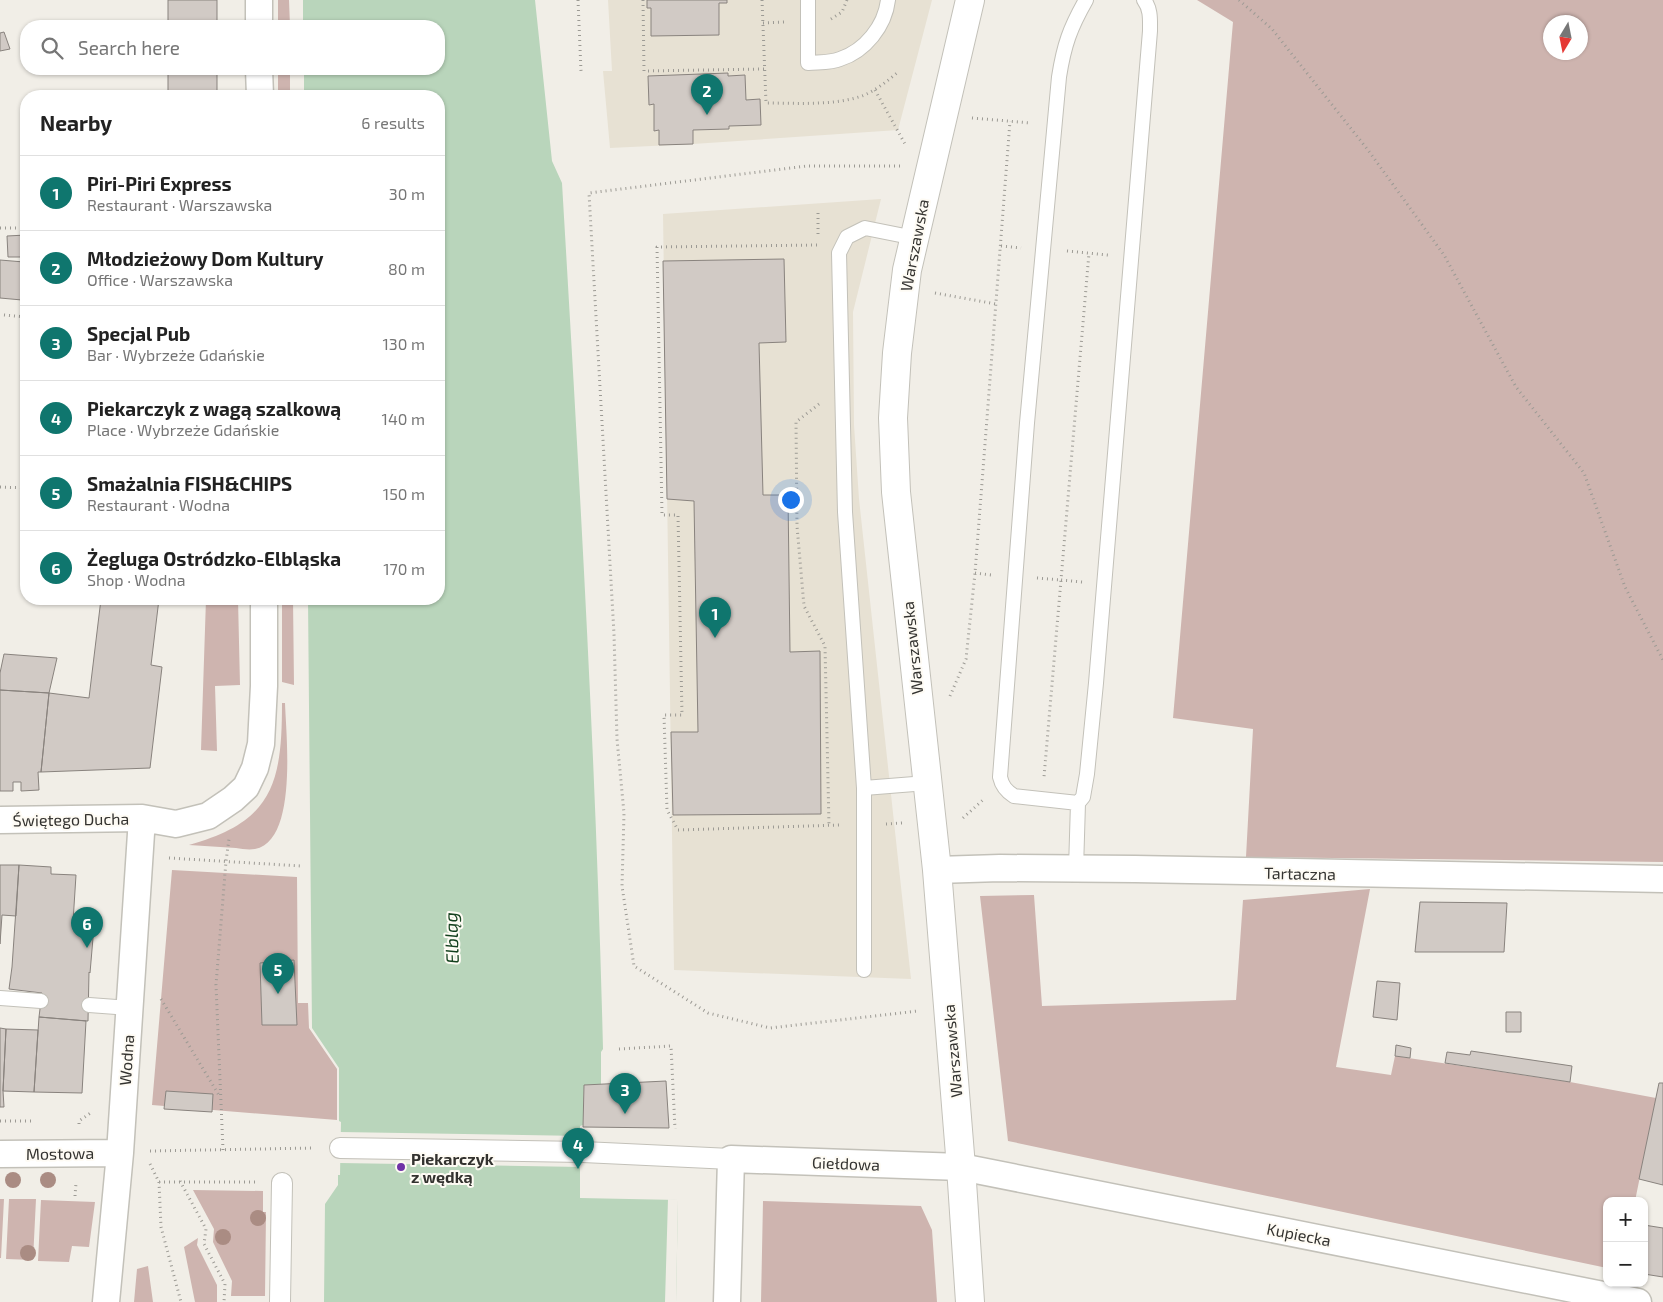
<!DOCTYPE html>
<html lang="en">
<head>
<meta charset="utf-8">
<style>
  body { margin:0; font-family:"Exo 2",sans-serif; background:#f2f2f2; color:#222 }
  .controls { position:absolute; right:15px; bottom:15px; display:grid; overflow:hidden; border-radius:10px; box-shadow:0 1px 4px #0004 }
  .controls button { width:45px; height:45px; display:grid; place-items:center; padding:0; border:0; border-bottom:1px solid #e0e0e0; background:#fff; color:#222; font:25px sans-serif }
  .compass { position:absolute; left:1543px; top:15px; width:45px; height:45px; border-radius:50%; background:#fff; box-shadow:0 1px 4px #0004; rotate:190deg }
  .you { position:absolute; left:790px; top:499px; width:18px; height:18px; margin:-12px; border:4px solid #fff; border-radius:50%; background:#1a73e8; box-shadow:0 0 0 8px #1a73e833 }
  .badge { display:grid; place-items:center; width:32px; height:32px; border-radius:50%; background:#0f766e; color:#fff; font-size:16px; font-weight:700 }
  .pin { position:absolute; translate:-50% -41px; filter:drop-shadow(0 1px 2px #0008) }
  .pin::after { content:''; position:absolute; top:26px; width:18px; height:15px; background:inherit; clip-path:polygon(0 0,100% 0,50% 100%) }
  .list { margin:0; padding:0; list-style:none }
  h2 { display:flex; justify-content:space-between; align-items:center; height:65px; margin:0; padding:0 20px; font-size:21px }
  h2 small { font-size:16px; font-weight:400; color:#767676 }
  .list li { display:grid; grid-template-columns:32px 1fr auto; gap:15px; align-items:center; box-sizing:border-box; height:75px; padding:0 20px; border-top:1px solid #e0e0e0 }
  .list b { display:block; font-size:19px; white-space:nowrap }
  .list p { margin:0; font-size:16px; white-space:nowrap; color:#767676 }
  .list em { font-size:16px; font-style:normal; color:#767676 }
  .icon { flex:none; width:28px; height:28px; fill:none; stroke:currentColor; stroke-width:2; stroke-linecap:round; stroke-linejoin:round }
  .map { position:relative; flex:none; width:1663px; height:1302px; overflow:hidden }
  .search { position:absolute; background:#fff; box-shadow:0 1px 4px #0004; left:20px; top:20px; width:425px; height:55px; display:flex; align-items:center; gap:12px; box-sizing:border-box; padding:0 18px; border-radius:20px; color:#767676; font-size:19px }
  .panel { position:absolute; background:#fff; box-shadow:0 1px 4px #0004; left:20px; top:90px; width:425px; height:515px; border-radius:20px }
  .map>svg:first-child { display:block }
  .built { fill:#e7e1d3 }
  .green { fill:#ceb4af; fill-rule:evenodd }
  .water { fill:#b9d5bb }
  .pier { fill:#f1eee7 }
  .building { fill:#d1cac5; stroke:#89837e }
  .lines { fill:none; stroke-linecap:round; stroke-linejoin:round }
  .service-casing { stroke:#c3c1b9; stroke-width:16 }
  .pedestrian-casing { stroke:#c3c1b9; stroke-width:22 }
  .minor-casing { stroke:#c3c1b9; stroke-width:29 }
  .tertiary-casing { stroke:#c3c1b9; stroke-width:30 }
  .path { stroke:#9c9a94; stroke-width:3; stroke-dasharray:1 4; stroke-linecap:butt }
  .service { stroke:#fff; stroke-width:14 }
  .pedestrian { stroke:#fff; stroke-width:20 }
  .minor { stroke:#fff; stroke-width:26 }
  .tertiary { stroke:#fff; stroke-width:28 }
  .tree { fill:#aa8c83 }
  .poi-dot { fill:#7032a7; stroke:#fefbf4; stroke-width:2 }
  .labels { text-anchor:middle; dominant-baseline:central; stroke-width:4; stroke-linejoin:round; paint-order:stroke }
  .street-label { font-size:16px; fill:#33322f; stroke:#fefbf4 }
  .poi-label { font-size:16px; font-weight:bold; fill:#33322f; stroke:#fefbf4; text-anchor:start }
  .water-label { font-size:18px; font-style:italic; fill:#14411e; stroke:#fefbf4 }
</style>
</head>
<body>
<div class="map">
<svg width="1663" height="1302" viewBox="0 0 1663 1302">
  <rect width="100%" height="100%" fill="#f1eee7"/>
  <path class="built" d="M608,0h324l-34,130 -205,14 -83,4 -7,-77h9z
    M881,199l-28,113 1,113 5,74 52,480 -237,-9 -11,-756z"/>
  <path class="green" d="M278,0h11l1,26h-12z
    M1197,0h466v862l-417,-5 7,-128 -80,-11 60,-696zM1550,22h30v30h-30z
    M278,69h12v27h-9v-4h-3z
    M206,599h32l2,86 -25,1 2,65 -16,-1z
    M282,599h11l1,86 -12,-3z
    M282,703h3c1,32 13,138 -30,146 -6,1 -13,0 -19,-1 -16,-1 -31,-2 -47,-3 84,-23 93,-62 93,-142z
    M172,870l125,7 1,126h10l1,25 28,41v51l-185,-15z
    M1370,889l-34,178 55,8 4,-19 175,26 86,16 -21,103h-28v67l-599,-127 -28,-245 54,-1 8,111 194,-6 7,-100z
    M193,1190l70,1v21h3l-1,84h-34l1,-15 -19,-39 1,-13z
    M0,1199h4l-3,59h-1z
    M9,1199h27l-3,61 -27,-1z
    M41,1200l54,2 -6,45 -17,-1 -3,16 -31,-1z
    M763,1201l158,5 11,24 5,72h-176z
    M198,1238l-1,7 20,40v17h-22l-11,-55z
    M148,1266l5,36h-19l3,-33z"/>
  <path class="water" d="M303,0h232l17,161 10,22c17,288 34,577 41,866l-2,3v33l-17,1 -1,39 -3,1v72l98,2 -2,102h-352l1,-98 13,-19v-10h2l1,-53 -2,-1v-53l-27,-40 -4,-429h131v-503h-135v-27h135v-43h-136z"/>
  <path class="pier" d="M340,1132l243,4 -1,31 -242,-4z
    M668,1199l10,1 -2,102h-11z"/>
  <path class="building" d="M168,0h49v26h-49z
    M647,0h80v3h-8v32l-68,1v-28h-4z
    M4,32l6,17 -10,2v-18z
    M168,69h49v25l-49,2z
    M728,73v3l17,-1 1,25 14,-1 1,26 -32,1v3l-36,1v14l-34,1v-15l-5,1v-27l-5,1 -1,-29z
    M217,94v2h-32z
    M26,235v22h-18l-1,-21z
    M784,259l2,83 -27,1 4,152h25l2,157 30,-1 1,163 -148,1 -2,-83h27l-4,-231 -27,-2 -4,-238z
    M0,260l24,2 -2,38 -22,-2z
    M101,599h58l-8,66 11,2 -12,101 -109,4 8,-79 40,5z
    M4,654l53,4 -8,35 -49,-3v-17z
    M0,690l49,3 -8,79h-3l1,18 -18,1v-9h-8v9h-13z
    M0,865h19l-3,51 -14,-1 -2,29z
    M19,865l32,2v7l25,1 -3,47 19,3 1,13 -3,35 -1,-1 -1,49 -49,-4 3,-24 -33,-4 3,-22z
    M1420,902l87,1 -3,49h-89z
    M294,960l3,65h-35l-2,-62z
    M1377,981l23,2 -3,37 -24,-3z
    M1506,1012h15v20h-15z
    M39,1017l47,4 -4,72 -48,-1z
    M0,1028l6,1 -3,62 1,16h-4z
    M6,1029l32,1 -4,62 -31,-1z
    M1396,1045l15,3 -1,10 -15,-2z
    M1471,1051l101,15 -2,16 -125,-19 2,-11 23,3z
    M666,1081l3,47 -86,-1 1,-42z
    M1659,1083h4v102l-24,-6z
    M166,1091l47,3 -1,18 -48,-3z
    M1644,1225l19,3v49l-19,-3z"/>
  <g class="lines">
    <defs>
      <path id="service" d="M808,0v63c10,-1 23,0 32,-4 25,-8 45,-33 48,-59
        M864,788l63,-5
        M1078,803l-64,-7c-8,-5 -12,-10 -14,-19l27,-354 32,-346c5,-32 11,-49 27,-77
        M1076,869l2,-66 5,-6 4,-23 9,-91 54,-652c0,-11 1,-22 -6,-31
        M864,970v-182l-19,-276 -6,-259 8,-16 18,-9 50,10
        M0,998l41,3
        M89,1005l41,3"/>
      <path id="pedestrian" d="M340,1148l243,4 148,7
        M280,1302l2,-119"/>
      <path id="minor" d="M259,0v26
        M259,69l1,27
        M0,820l142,-2 34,6 32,-8 25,-17 13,-12 9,-19 6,-24 3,-58v-87
        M937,870l63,-2 135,1 528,10
        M0,1154l120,-1
        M106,1302l14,-149 22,-335
        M727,1302l4,-143 230,8 677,135"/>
      <path id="tertiary" d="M970,1302l-9,-135 -24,-297 -41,-378 -3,-74 4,-65 10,-83 63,-270"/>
    </defs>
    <use href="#service" class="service-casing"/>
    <use href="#pedestrian" class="pedestrian-casing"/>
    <use href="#minor" class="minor-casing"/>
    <use href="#tertiary" class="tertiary-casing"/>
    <path class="path" d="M578,0l3,71
      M643,0l1,71 120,-2
      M762,0l4,103c31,0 66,3 96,-7 13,-5 24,-14 35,-23
      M1239,0l33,29 96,121 76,105 72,132 68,86 41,114 38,73
      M831,19l11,-7 5,-12
      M763,23l22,-1
      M875,90l30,54
      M972,118l59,5
      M900,166h-93l-218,27 25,441 3,105 7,74 -2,73 12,80 74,47 62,15 148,-17
      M818,213v25
      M0,228h26
      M817,245l-160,2 5,268h16l4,200h-18l3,95 11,20 162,-5
      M1001,246l20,2
      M1067,251l41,4
      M935,293l61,11
      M4,315l22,2
      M819,404l-23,18 1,104 7,80 21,40 4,180
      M0,487l26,1
      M975,573l16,2
      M1037,578l24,2 -17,197
      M1082,582l-21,-2 28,-327
      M950,696l16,-37 9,-86 35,-452
      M963,818l21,-19
      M886,824l16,-1
      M169,858l132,8
      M161,999l59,98
      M619,1049l52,-3 4,83
      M0,1121h31
      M79,1124v-3l13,-9
      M223,1150l-7,-165 10,-124 3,-22
      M150,1151l164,-3
      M150,1164l9,18 2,45 20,75
      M180,1181l26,48 -2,15 21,40 -1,18
      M159,1182h97
      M75,1196l1,-13"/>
    <use href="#service" class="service"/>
    <use href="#pedestrian" class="pedestrian"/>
    <use href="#minor" class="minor"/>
    <use href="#tertiary" class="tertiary"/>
  </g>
  <g class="tree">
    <circle cx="13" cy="1180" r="8"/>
    <circle cx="48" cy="1180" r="8"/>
    <circle cx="258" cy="1218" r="8"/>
    <circle cx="223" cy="1237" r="8"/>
    <circle cx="28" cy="1253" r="8"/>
  </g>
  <circle class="poi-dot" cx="401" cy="1167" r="5"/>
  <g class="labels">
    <g class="street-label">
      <text transform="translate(914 245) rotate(-79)">Warszawska</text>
      <text transform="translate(912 648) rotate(-96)">Warszawska</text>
      <text transform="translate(71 819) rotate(-1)">Świętego Ducha</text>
      <text transform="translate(1300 873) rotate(1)">Tartaczna</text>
      <text transform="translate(952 1051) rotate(-95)">Warszawska</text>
      <text transform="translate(126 1060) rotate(-86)">Wodna</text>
      <text transform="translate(60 1153) rotate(-1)">Mostowa</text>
      <text transform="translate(846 1163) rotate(2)">Giełdowa</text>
      <text transform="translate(1299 1234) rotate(11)">Kupiecka</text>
    </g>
    <g class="poi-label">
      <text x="411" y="1158">Piekarczyk<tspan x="411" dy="18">z wędką</tspan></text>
    </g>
    <g class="water-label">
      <text transform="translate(451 938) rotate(-92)">Elbląg</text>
    </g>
  </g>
</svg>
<div class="controls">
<button>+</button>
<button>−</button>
</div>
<svg class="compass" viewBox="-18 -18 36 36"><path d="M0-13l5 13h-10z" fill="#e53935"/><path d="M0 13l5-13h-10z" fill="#767676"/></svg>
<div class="you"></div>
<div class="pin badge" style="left:715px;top:638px">1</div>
<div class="pin badge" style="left:707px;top:115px">2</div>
<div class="pin badge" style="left:625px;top:1114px">3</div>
<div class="pin badge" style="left:578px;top:1169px">4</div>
<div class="pin badge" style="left:278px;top:994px">5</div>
<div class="pin badge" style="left:87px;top:948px">6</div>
<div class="search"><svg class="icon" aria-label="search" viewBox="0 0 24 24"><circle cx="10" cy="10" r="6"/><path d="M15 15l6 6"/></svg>Search here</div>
<section class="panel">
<h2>Nearby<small>6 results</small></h2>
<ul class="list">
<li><span class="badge">1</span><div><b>Piri-Piri Express</b><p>Restaurant · Warszawska</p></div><em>30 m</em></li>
<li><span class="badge">2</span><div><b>Młodzieżowy Dom Kultury</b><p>Office · Warszawska</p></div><em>80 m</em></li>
<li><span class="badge">3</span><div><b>Specjal Pub</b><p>Bar · Wybrzeże Gdańskie</p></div><em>130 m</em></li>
<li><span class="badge">4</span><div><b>Piekarczyk z wagą szalkową</b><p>Place · Wybrzeże Gdańskie</p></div><em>140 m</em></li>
<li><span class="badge">5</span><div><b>Smażalnia FISH&amp;CHIPS</b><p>Restaurant · Wodna</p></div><em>150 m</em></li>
<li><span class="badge">6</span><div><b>Żegluga Ostródzko-Elbląska</b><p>Shop · Wodna</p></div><em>170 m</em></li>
</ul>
</section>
</div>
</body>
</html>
